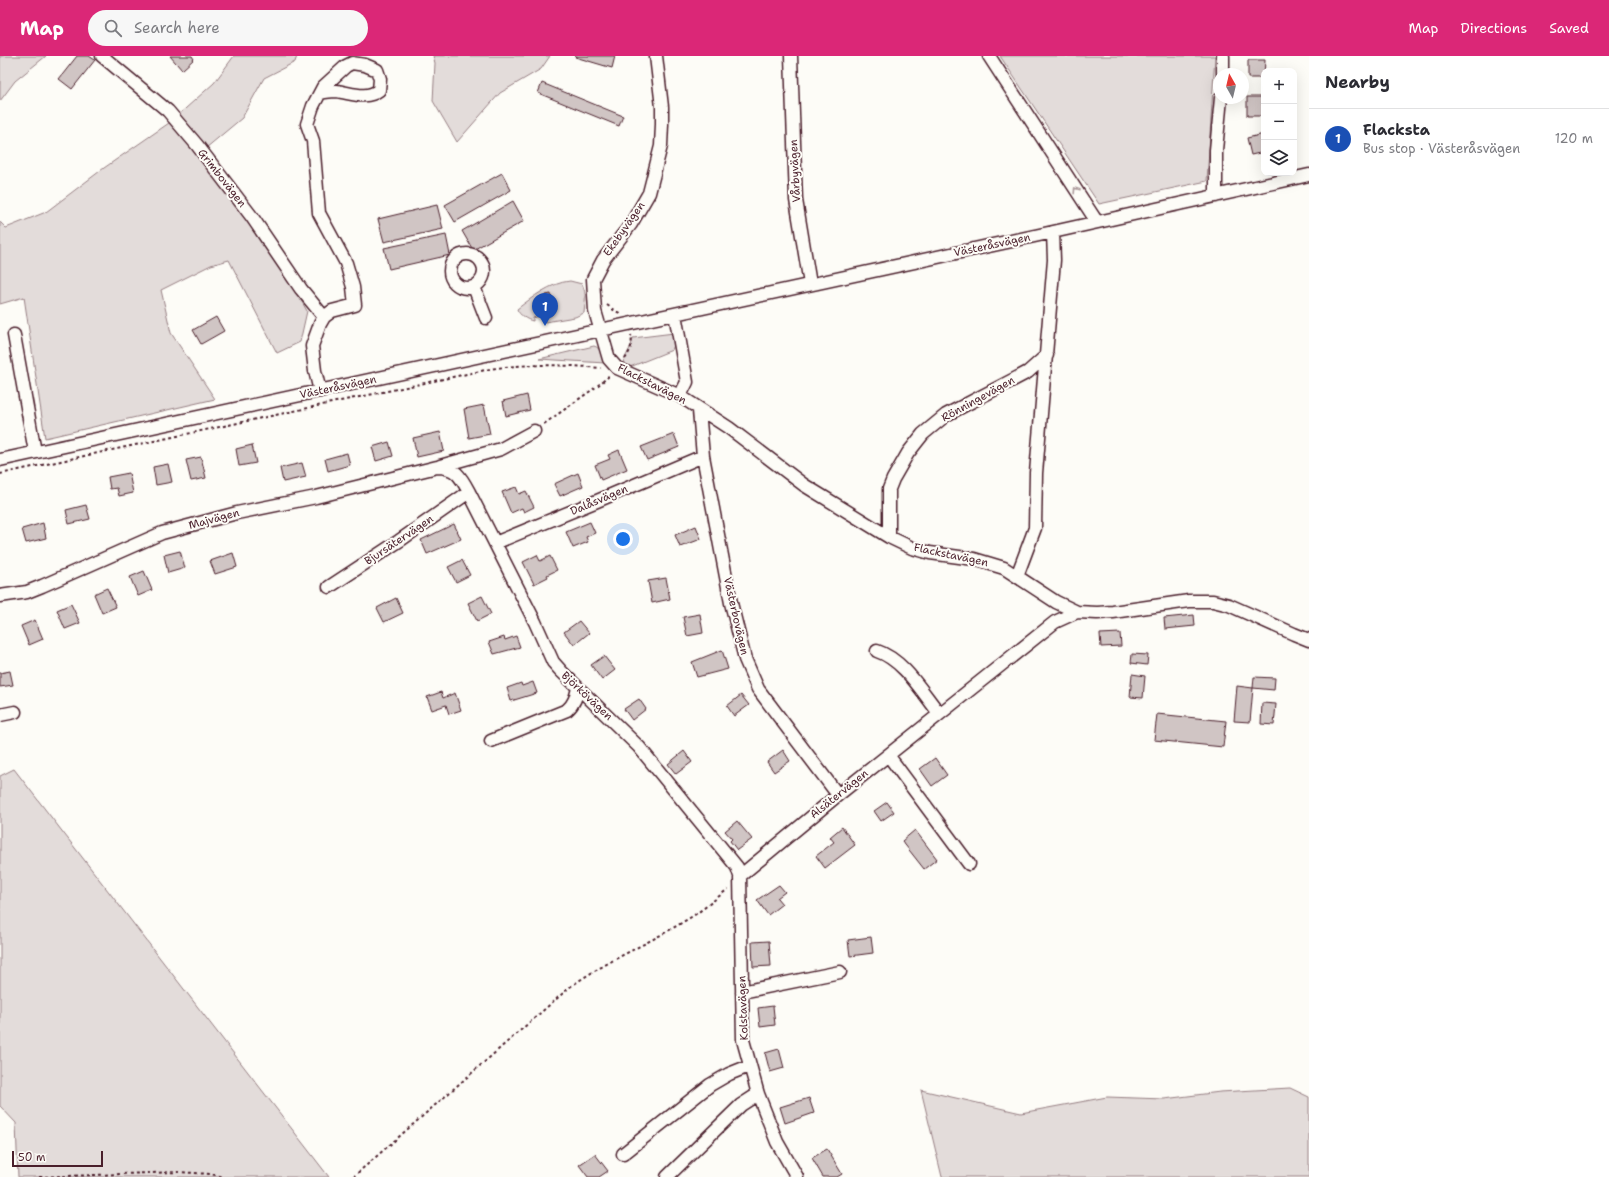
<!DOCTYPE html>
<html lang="en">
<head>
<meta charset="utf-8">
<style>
  body { margin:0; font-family:"Shantell Sans",sans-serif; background:#f7f7f7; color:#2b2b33 }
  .controls { position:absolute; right:12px; top:12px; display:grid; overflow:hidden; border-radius:8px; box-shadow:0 4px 16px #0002 }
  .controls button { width:36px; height:36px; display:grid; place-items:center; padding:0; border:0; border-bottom:1px solid #e1e1e2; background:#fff; color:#2b2b33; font:20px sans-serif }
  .compass { position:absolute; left:1213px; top:12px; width:36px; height:36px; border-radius:50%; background:#fff; box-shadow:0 4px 16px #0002; rotate:352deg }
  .scale { position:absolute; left:12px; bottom:10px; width:91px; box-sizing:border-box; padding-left:4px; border:2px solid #4a1f2b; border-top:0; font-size:11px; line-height:14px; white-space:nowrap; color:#4a1f2b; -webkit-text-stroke:3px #fdfcf7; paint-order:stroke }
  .you { position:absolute; left:623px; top:483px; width:14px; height:14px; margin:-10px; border:3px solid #fff; border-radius:50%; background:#1a73e8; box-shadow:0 0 0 6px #1a73e833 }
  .badge { display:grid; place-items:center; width:26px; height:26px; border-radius:50%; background:#db2777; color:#fff; font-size:13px; font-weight:700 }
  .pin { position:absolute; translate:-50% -33px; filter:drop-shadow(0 1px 2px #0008) }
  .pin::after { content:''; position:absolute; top:21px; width:14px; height:12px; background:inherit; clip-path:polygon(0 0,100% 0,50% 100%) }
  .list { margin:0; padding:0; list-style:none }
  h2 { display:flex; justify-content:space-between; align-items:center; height:52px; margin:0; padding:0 16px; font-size:17px }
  h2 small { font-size:13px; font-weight:400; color:#7c7c81 }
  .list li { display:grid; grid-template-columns:26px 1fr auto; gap:12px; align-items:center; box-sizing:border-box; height:60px; padding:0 16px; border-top:1px solid #e1e1e2 }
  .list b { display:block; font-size:15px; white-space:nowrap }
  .list p { margin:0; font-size:13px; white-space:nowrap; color:#7c7c81 }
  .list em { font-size:13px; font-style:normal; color:#7c7c81 }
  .icon { flex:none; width:22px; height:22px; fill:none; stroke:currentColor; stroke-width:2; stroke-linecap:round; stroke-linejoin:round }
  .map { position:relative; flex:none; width:1309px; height:1121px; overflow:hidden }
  header { display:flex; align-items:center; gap:24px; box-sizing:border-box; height:56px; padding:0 20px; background:#db2777; color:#fff }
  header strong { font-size:19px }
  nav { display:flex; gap:22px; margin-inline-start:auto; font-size:14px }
  .search { width:280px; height:36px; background:#f7f7f7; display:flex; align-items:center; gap:10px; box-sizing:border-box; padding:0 14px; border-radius:22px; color:#7c7c81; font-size:15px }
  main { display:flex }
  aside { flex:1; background:#fff }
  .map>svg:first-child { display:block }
  .green { fill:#e3dcda; stroke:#967e82 }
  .building { fill:#d0c5c4; stroke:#4a1f2b }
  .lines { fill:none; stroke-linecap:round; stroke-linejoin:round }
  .minor-casing { stroke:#4a1f2b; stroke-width:15 }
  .path { stroke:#4a1f2b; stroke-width:2; stroke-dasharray:3 3; stroke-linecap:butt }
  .minor { stroke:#fdfcf7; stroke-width:12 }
  .oneway { stroke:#ac999b }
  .labels { text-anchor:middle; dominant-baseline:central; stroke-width:4; stroke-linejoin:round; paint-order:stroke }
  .street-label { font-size:11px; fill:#4a1f2b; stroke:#fdfcf7 }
</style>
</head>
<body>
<header>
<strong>Map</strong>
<div class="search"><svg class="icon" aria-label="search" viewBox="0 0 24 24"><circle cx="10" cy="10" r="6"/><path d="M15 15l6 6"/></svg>Search here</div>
<nav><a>Map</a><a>Directions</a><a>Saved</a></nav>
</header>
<main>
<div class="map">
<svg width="1309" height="1121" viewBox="0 0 1309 1121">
  <rect width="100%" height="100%" fill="#fdfcf7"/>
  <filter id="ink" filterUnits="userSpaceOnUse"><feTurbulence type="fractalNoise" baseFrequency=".025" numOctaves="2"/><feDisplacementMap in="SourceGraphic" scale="8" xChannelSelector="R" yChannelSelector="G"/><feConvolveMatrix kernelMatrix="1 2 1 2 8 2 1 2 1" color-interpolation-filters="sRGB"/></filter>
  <g filter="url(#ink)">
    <path class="green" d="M0,0h46l-31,25 -15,20z
      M234,0h63l-2,6 -31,16 -22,40 -36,30 -30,-31 38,-34z
      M433,0h117l-9,13 -41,24 -43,49 -24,-41 2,-38z
      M1000,0h215l-8,125 -108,23z
      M169,67l34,35 87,122 17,31 -7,31 -23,11 -48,-93 -18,5 -50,25 10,43 44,66 -170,39 -21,-141 -24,7v-82l6,6 40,-16 58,-44z
      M570,225l12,3c5,10 3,18 2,29l-9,4 -30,5 -2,-7 -10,3v3c-6,-1 -14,-6 -16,-12 16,-12 33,-26 53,-28z
      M674,277l4,3 -6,14 -42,17 -7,-5 8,-16 2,-8z
      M594,290c7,2 8,9 11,17l-66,-4z
      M14,713l315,408h-311l-2,-54 -16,-17v-330z
      M1290,1032l19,9v80h-367l-21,-87 100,23 86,-16 57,2 56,-7z"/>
    <path class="building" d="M77,0h12l6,4 -23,29 -13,-10z
      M170,0h22l2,3 -12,11z
      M576,0h39l-3,12 -37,-11z
      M1248,4h17l-1,18h-16z
      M542,27l81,33 -4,10 -81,-33z
      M1247,41h15l1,19h-16z
      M1264,78v18l-13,3 -4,-17z
      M502,117l9,17 -56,32 -10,-17z
      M513,145l11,20 -51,29 -11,-19z
      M437,149l6,24 -59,13 -6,-23z
      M446,179l4,20 -61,14 -5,-21z
      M551,238l1,8 -5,1 -1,-8z
      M216,261l8,14 -23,13 -8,-14z
      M527,339l3,15 -24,6 -3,-15z
      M484,349l6,29 -21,4 -5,-29z
      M440,376l4,19 -27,6 -4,-19z
      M674,378l5,13 -32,13 -6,-13z
      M389,386l4,14 -17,5 -4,-14z
      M252,389l4,18 -17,3 -3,-17z
      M619,394l8,19 -26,11 -6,-15 15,-6 -2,-4z
      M347,397l3,12 -22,6 -3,-12z
      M201,401l5,21 -15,3 -5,-21z
      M302,407l4,14 -23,5 -3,-14z
      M168,408l4,18 -16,3 -3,-18z
      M129,417l4,20 -14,3 -2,-8 -7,1 -2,-12z
      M578,417l5,13 -23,10 -6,-12z
      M516,431l3,7 7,-3 8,16 -10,5 -2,-4 -11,5 -9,-21z
      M86,449l4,14 -21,5 -3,-14z
      M590,466l5,11 -9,4 2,5 -15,6 -7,-16z
      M43,467l3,15 -20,5 -4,-14z
      M454,468l7,15 -34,15 -6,-14z
      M696,470l5,13 -21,8 -5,-12z
      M180,495l5,17 -17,5 -4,-18z
      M233,497l4,14 -22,7 -5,-13z
      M537,499l3,6 10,-5 7,14 -10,5 1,2 -14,7 -11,-22z
      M462,504l8,15 -14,7 -8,-15z
      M144,515l8,19 -14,6 -8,-19z
      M666,522l4,21 -18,4 -4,-22z
      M107,532l9,19 -14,6 -8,-19z
      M482,540l9,18 -14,7 -9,-18z
      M396,542l7,15 -19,9 -7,-14z
      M71,548l9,19 -15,6 -8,-19z
      M700,558l3,19 -16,3 -4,-19z
      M1194,559l1,11 -30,3 -1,-11z
      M35,564l8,19 -14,6 -8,-19z
      M579,565l10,12 -15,12 -10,-13z
      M1120,577l1,13 -20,1 -1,-13z
      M516,580l4,11 -26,7 -5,-12 15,-5 1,3z
      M722,594l6,19 -31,8 -5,-15z
      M1132,598l16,1 -1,10 -16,-2z
      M604,600l11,14 -13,10 -11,-15z
      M10,615l3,14 -13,2v-14z
      M1132,618l13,2 -2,22 -13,-1z
      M1254,621l21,1 -1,12 -21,-2z
      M533,626l4,11 -26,8 -4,-13 14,-5 1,3z
      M1237,630l16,2 -3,34 -16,-1z
      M441,636l2,6 12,-5 6,17 -12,4 -3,-9 -14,5 -5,-13z
      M741,639l8,10 -15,11 -7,-10z
      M639,643l7,10 -14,11 -8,-11z
      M1262,647l14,1 -2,21 -13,-1z
      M1157,658l69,7 -3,26 -69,-7z
      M783,694l7,11 -16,11 -7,-10z
      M684,695l8,11 -16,12 -8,-10z
      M935,702l12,17 -15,11 -12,-17z
      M887,746l7,10 -13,9 -7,-10z
      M737,765l15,18 -15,11 -7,-9 2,-2 -7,-8z
      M842,771l13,18 -30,23 -9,-12 18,-14 -4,-5z
      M915,774l22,29 -13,10 -22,-28z
      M779,829l6,7 -8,6 5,6 -14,11 -11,-15z
      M871,881l2,16 -23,3 -2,-16z
      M769,885l2,25 -18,1 -1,-25z
      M773,950l2,19 -15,2 -2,-19z
      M779,993l5,19 -14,4 -5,-19z
      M809,1042l5,15 -29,10 -5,-16z
      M827,1093l15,25 -5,3h-14l-11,-19z
      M595,1098l13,17 -9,6h-11l-9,-12z"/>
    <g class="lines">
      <defs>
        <path id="minor" d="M102,0l66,55 29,34 55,72 49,72 23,28
          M656,0l6,51v17l-1,22 -12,47 -18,31 -28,36 -10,19 2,32 14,48 8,9 63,28 49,32 75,57 85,52 23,11 18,5 44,6 30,9 52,34 21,10 20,1 16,-1 76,-11h24l16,4 65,29 15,6
          M791,0l5,144 14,84
          M989,0l108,166
          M1223,0v18
          M1216,140v-46l5,-52
          M450 215a17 17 0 1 1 34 0a17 17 0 1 1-34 0Z
          M474,231l12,31
          M675,258l12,68 -7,14
          M14,279l21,117
          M320,335l-5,-20 -3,-25 8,-22 4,-7 8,-6 23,-6 -2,-18 -7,-24 -27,-50 -6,-72 -6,-17 6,-18 10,-19 23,-21 6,-3 13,2 12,5 3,9 -1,11c-13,10 -27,3 -43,1 -5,0 -11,1 -16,2
          M699,354l4,46 28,147 14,56 13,30 80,106
          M0,404l1053,-228 256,-57
          M440,410l61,-17 33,-18
          M889,481v-48l4,-10 15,-26 15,-19 23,-19 82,-43 19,-17
          M495,487l102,-42 106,-45
          M1017,520l18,-48 1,-55 18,-213 -1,-28
          M329,531l70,-46 70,-49
          M0,540l27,-4 15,-6 120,-53 75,-20 79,-16 121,-30c19,0 24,10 32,25l66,130 18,40 8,9 78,76 98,120 3,9 3,164 15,54 19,48 20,35
          M877,595c27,9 45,41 62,62
          M0,659l15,-3
          M491,685l76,-31c7,-6 9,-13 11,-22
          M888,699l81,109
          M740,820l98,-81 217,-173 22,-10
          M742,936l98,-20
          M623,1098l87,-69 19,-11 20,-8
          M667,1121l74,-72 17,-11"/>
      </defs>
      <use href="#minor" class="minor-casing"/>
      <path class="path" d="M607,249l8,6 5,2
        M625,303c5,-7 8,-15 6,-24
        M544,368l52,-37 12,-10v-2
        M0,418l490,-105c39,-6 72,-4 111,-1
        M39,1121l139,-5 33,2 13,3
        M353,1121l217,-190c36,-26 76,-42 113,-65 16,-9 30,-21 45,-33"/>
      <use href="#minor" class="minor"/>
    </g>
    <defs><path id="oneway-chevron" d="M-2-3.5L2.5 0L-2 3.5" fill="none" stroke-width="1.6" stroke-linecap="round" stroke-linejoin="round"/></defs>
    <use class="oneway" href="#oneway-chevron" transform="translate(1076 134) rotate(-123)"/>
  </g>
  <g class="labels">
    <g class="street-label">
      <text transform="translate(795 115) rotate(-93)">Vårbyvägen</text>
      <text transform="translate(222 122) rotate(52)">Grimbovägen</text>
      <text transform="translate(624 173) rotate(-55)">Ekebyvägen</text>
      <text transform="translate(992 189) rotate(-12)">Västeråsvägen</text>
      <text transform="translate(652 328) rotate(27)">Flackstavägen</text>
      <text transform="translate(338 331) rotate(-12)">Västeråsvägen</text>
      <text transform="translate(978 343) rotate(-29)">Rönningevägen</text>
      <text transform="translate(599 444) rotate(-23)">Dalåsvägen</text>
      <text transform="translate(214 463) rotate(-15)">Majvägen</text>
      <text transform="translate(399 484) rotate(-34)">Bjursätervägen</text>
      <text transform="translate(951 499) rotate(12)">Flackstavägen</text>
      <text transform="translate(736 560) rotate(77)">Västerbovägen</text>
      <text transform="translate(587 640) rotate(43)">Björkövägen</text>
      <text transform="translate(839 738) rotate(-39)">Alsätervägen</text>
      <text transform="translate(743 952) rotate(-92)">Kolstavägen</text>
    </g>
  </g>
</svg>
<div class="controls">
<button>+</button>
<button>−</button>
<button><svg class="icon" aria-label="layers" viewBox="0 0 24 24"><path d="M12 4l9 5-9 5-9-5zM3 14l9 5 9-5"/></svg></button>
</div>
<svg class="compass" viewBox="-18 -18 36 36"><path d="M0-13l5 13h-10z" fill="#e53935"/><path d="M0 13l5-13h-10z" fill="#7c7c81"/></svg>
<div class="scale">50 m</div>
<div class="you"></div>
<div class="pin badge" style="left:545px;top:270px;background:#1a4fb4">1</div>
</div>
<aside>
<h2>Nearby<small></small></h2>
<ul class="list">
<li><span class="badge" style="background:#1a4fb4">1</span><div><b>Flacksta</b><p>Bus stop · Västeråsvägen</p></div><em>120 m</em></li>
</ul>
</aside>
</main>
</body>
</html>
